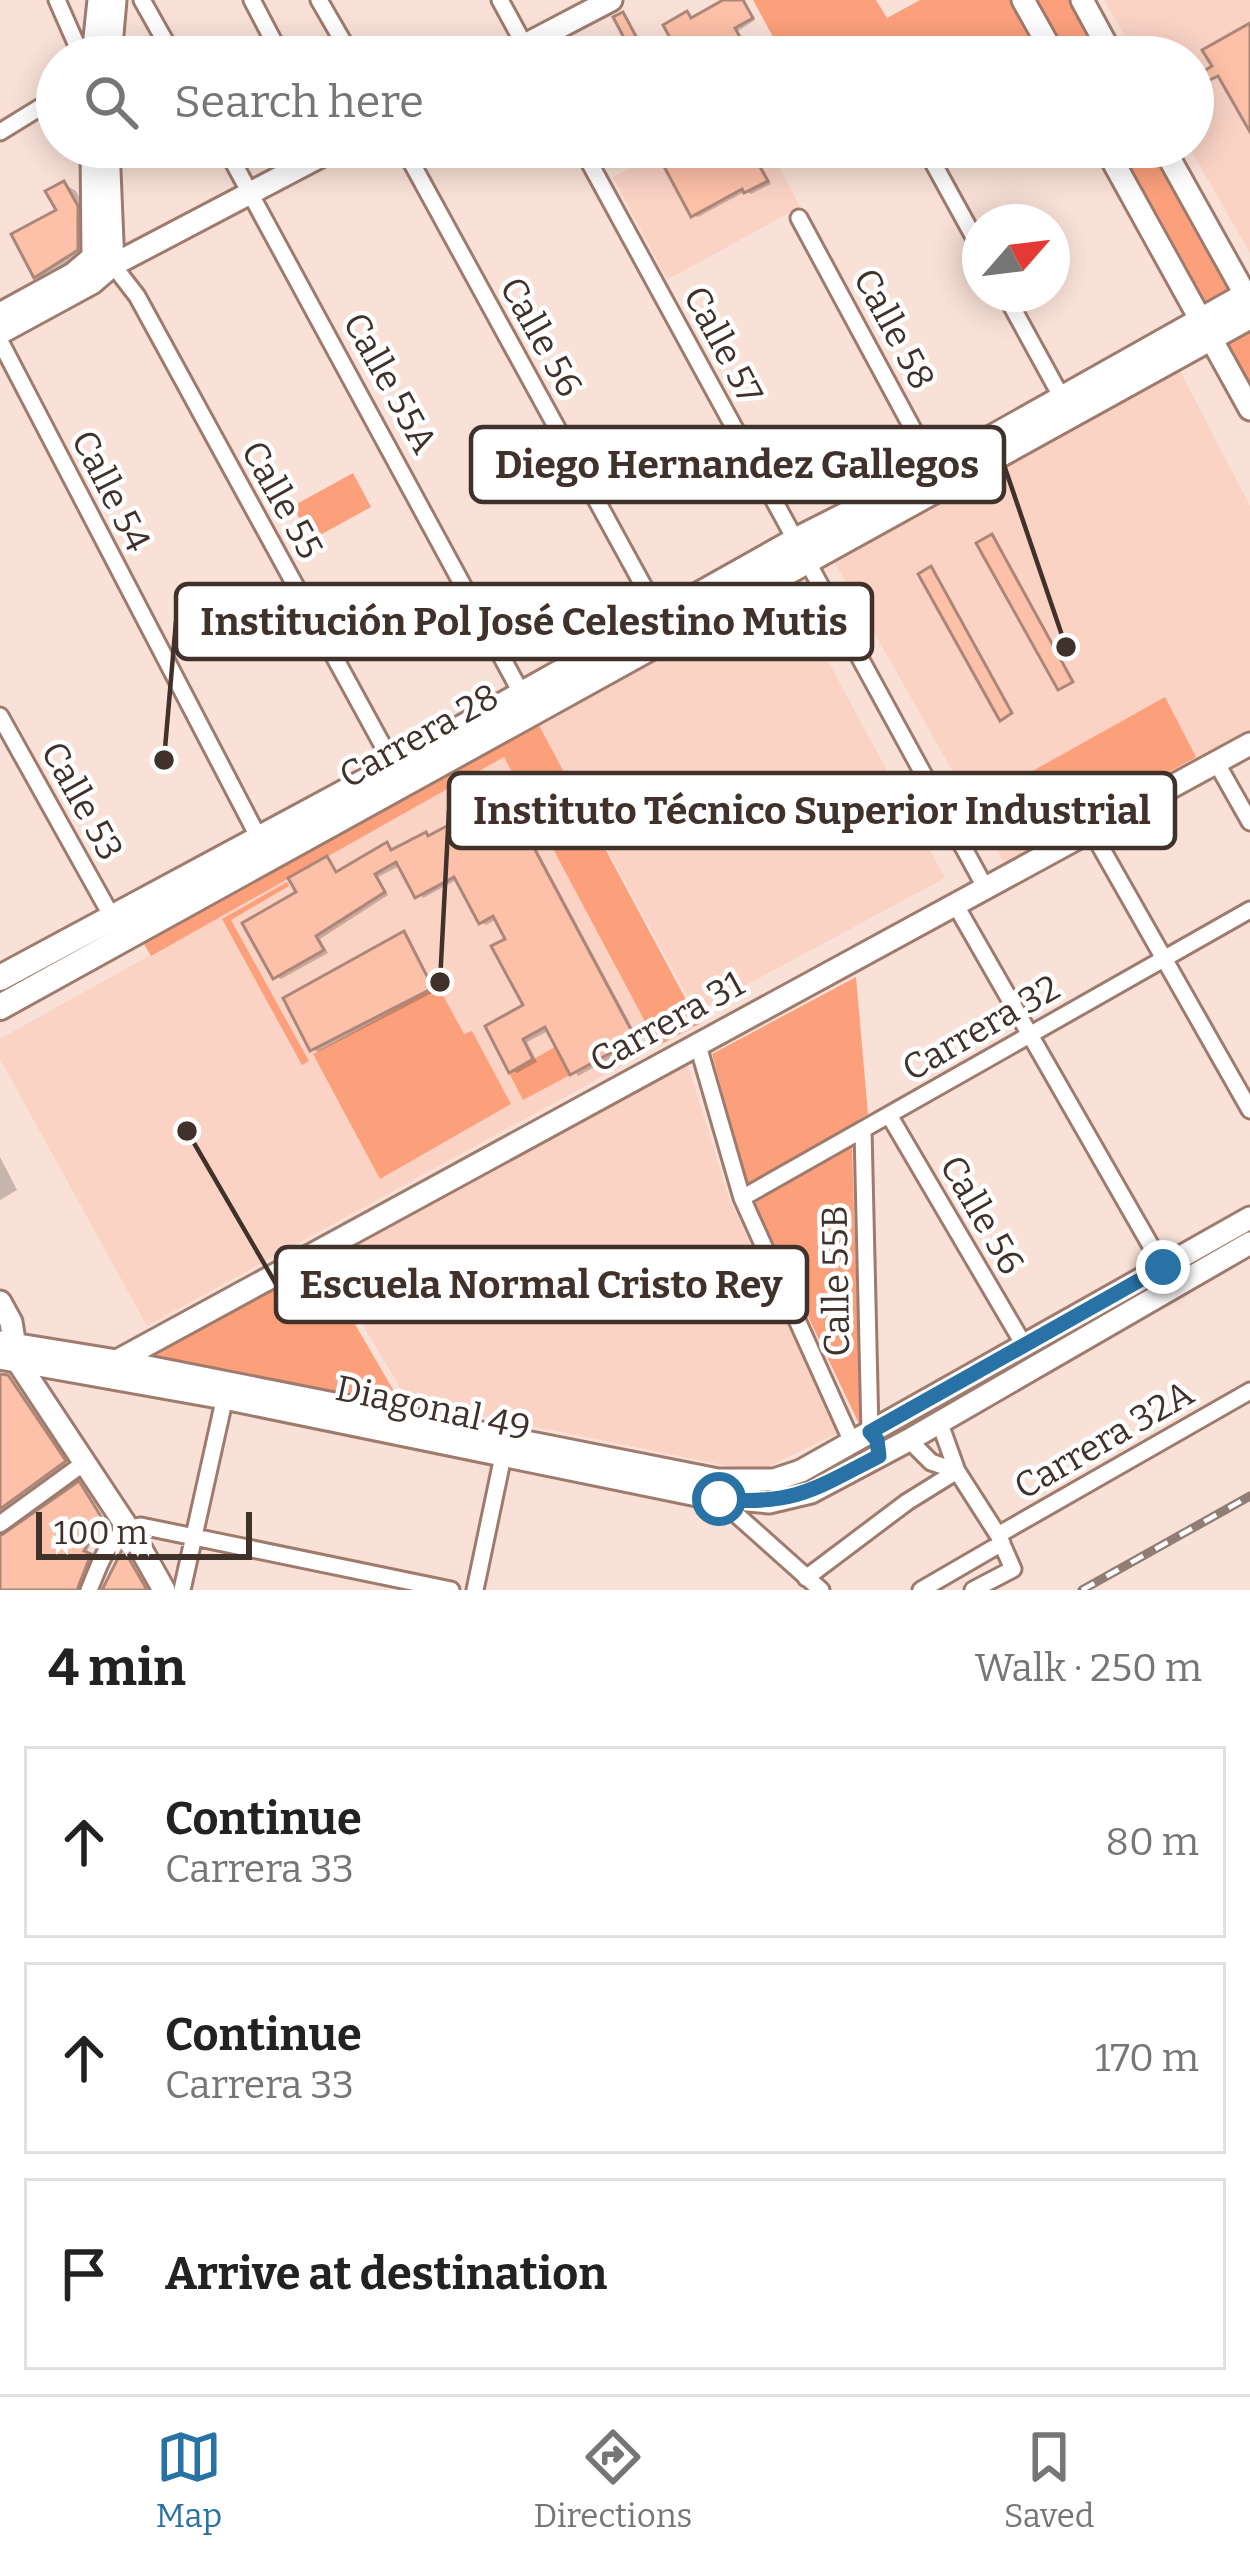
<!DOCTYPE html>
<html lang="en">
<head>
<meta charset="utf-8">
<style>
  body { margin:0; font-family:Bitter,serif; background:#f6f6f6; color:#222 }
  .compass { position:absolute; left:962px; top:204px; width:108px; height:108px; border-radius:50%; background:#fff; box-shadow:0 6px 30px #0003; rotate:62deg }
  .scale { position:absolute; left:36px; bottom:30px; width:216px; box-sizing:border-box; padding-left:12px; border:6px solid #40312b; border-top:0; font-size:33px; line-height:42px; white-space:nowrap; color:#40312b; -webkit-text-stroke:9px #fff; paint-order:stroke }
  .stop { position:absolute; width:36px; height:36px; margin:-27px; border:9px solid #2972a5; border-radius:50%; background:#fff }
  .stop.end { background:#2972a5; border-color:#fff; box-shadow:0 3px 12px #0008 }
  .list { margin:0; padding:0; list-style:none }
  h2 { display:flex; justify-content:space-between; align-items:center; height:156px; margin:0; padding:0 48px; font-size:51px }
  h2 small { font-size:39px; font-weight:400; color:#767676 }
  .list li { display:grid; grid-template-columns:78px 1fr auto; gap:36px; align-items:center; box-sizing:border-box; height:192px; margin:0 24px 24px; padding:0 24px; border:3px solid #e0e0e0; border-radius:0px }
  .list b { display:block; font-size:45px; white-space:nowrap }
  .list p { margin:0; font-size:39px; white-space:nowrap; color:#767676 }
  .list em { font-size:39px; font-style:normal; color:#767676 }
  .icon { flex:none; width:66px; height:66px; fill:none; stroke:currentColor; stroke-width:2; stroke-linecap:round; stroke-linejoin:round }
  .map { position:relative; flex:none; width:1250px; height:1590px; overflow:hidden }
  .search { position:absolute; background:#fff; box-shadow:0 6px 30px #0003; left:36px; right:36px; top:36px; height:132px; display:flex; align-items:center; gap:30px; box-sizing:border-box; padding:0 42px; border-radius:66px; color:#767676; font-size:45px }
  .sheet { height:804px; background:#fff }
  nav { display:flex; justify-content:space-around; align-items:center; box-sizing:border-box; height:168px; border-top:3px solid #e0e0e0; background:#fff; font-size:33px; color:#767676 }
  nav a { display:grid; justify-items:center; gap:6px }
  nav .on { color:#2972a5 }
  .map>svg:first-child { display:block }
  .built { fill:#fad3c5 }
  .green { fill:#fca07c }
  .shadow { fill:#0003 }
  .building { fill:#fdc0a8; stroke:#ac8779; stroke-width:3 }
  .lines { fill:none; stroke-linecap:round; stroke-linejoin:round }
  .street-casing { stroke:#9f7b6d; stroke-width:21 }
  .secondary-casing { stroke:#9f7b6d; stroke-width:27 }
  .primary-casing { stroke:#9f7b6d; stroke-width:30 }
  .street { stroke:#fff; stroke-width:15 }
  .secondary { stroke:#fff; stroke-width:21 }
  .primary { stroke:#fff; stroke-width:24 }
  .rail-casing { stroke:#907d76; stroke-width:9 }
  .rail { stroke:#fff; stroke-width:4.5; stroke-dasharray:14; stroke-linecap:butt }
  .route { stroke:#2972a5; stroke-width:15 }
  .labels { text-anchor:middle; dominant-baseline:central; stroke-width:9; stroke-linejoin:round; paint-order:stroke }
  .street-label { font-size:36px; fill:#40312b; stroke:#fff }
  .leader { fill:none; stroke:#40312b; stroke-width:4.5 }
  .callout-dot { fill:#40312b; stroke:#fff; stroke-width:4.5 }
  .callout { fill:#fff; stroke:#40312b; stroke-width:4.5 }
  .callout-label { font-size:39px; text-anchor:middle; font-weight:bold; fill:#40312b }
</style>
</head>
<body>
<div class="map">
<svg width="1250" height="1590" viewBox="0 0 1250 1590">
  <rect width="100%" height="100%" fill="#f9e1d8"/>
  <path class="built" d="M1104,0h146v253l-61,-106h4v-90h-56z
    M670,147h99l31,60 -133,73 -54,-103z
    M1180,371l70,135v227l-243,135 -173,-307z
    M787,585l158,293 -249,134 -158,-289z
    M504,757l154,289 -511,280 -147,-267v-20z
    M686,1058l42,138 110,237 -81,39 -349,-71 -87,-147z"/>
  <path class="green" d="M753,0h123l11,18 33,-18h90l31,57h-257z
    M1035,0h42l31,57h-42z
    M1116,147h41l93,170v75z
    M353,473l18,34 -60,33 -18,-34z
    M1165,697l31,60 -141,79 -35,-58z
    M533,714l166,310 -41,22 -154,-289 -353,199 -14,-24z
    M287,882l2,4 -58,34 78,141 -7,4 -80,-146z
    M856,977l12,137 -119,75 -37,-135z
    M438,986l26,48 8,-3 39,73 -131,75 -67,-125z
    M555,1047l15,28 -47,25 -14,-27z
    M852,1145l9,283 -107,-225z
    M316,1257l86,148 -265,-53z"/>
  <path class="shadow" d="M729,0h15l11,20 -17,11 11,20 -10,6h-59l7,-43 6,6z
    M664,147h99l7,14 -9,5 10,18 -20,10 -5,-3 -48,26 -5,-2z
    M64,184l12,7 13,24v42l-40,26 -12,-7 23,-65z
    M488,808l15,21 15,-8 5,3 117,218 -62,34 -28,-46 -23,12 10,20 -20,11 -6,-3 16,-63 -18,-67 -12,-21 -11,6 -5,-3 -23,-43 -35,19 -22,-33 -23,12 10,18 -68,44 8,14 -47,26 -5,-3 24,-83 27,-33 12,14 48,-28 7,6 37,-14z
    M404,934l32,57 -118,61 -5,-3z
    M0,1157l17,33 -17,10z
    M0,1376l11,4 56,84 -67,48z
    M82,1487l21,34 -18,34 7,4 -12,31h-80v-52z"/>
  <path class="building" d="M723,0h20l10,18 -18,10 11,20 -15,9h-55l-5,-8 4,-2 -12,-22 24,-14 4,7z
    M623,12l24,45h-13l-21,-40z
    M1250,23v109l-32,-56 -10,5 -4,-10 8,-5 -10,-16z
    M677,147h84l6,12 -9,4 10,18 -24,12 -2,-4 -51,28 -32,-60z
    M64,181l14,25v44l-44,28 -23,-44 45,-24 -11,-19z
    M992,534l81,148 -15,8 -82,-147z
    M931,566l81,147 -12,8 -82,-147z
    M488,804l12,23 18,-9 118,221 -66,36 -25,-48 -22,12 10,20 -24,14 -24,-47 38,-21 -32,-59 14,-7 -12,-23 -14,8 -25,-47 -39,21 -19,-36 -21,12 10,18 -69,44 8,14 -51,29 -31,-56 54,-31 -8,-14 39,-22 9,16 51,-30 4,8 35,-18 2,4z
    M404,931l29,57 -123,63 -27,-53z
    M0,1374l8,1 58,86 -66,48z
    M79,1481l23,37 -18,33 7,3 -14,36h-77v-54z
    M123,1548l1,2 23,40h-45z"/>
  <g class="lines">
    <defs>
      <path id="street" d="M57,0l25,57
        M142,0l32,57
        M252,0l22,42
        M319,0l33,57
        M500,0l31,57
        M0,132l57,-35
        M225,147l299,551
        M403,147l258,471
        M581,147l404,740
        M925,148l55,100
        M799,218l136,252
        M113,265l24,31 257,470
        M1005,294l57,104
        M0,341l262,503
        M0,716l111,199
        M1216,762l34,60
        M1091,830l159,280
        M955,904l208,363
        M697,1042l45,156 110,244
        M889,1115l135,230
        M863,1130l7,302
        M742,1198l508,-288
        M939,1421l18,50 41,64 15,34 -40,21
        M909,1440l22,22 26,9
        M719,1499l102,91
        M0,1524l84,-61
        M998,1535l252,-144
        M806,1578l101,-76 50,-31
        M89,1590c12,-28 19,-59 52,-64l310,64
        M182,1590l44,-198
        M475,1590l28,-134
        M921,1590l81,-47"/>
      <path id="secondary" d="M1023,0l32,57
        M1082,0l31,57
        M93,57l6,-57
        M110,57l5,-57
        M502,57l109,-57
        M108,147l5,118
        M1105,147l145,262
        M1163,147l87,156
        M0,314l73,-40 20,-17 -1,-110
        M0,333l92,-50 21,-18 225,-118
        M0,1302l11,20 5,31
        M0,1342l117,19 601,119h56l27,-9 449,-253
        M12,1353l125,189 27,48
        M0,1358l224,40 478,98 67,6 42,-10 98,-52 341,-197
        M117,1361l1133,-617"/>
      <path id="primary" d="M0,978l394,-212 401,-225 140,-71 315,-177
        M0,1007l1250,-691"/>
    </defs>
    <use href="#street" class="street-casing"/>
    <use href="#secondary" class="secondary-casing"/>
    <use href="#primary" class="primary-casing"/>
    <use href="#street" class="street"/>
    <use href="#secondary" class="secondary"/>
    <use href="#primary" class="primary"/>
    <defs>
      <path id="rail" d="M1082,1590l168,-94"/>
    </defs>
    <use href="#rail" class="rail-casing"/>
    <use href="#rail" class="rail"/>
  </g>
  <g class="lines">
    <path class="route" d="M719,1499c74,7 96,-10 160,-43l-2,-16 -7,-8 293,-165"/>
  </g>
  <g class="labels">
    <g class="street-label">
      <text transform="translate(894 329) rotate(62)">Calle 58</text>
      <text transform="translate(541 337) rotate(61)">Calle 56</text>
      <text transform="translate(723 345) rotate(62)">Calle 57</text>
      <text transform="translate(390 383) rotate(61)">Calle 55A</text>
      <text transform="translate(111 491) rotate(63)">Calle 54</text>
      <text transform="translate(282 500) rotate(61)">Calle 55</text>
      <text transform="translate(419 736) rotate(-29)">Carrera 28</text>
      <text transform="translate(82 801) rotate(61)">Calle 53</text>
      <text transform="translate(667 1022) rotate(-29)">Carrera 31</text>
      <text transform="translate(981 1028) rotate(-30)">Carrera 32</text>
      <text transform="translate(982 1215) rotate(60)">Calle 56</text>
      <text transform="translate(836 1281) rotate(-91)">Calle 55B</text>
      <text transform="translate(433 1408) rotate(12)">Diagonal 49</text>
      <text transform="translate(1104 1440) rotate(-30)">Carrera 32A</text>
    </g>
  </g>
  <path class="leader" d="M1066 647L1004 465M164 760L176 621M440 982L449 810M187 1131L276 1284"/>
  <g class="callout-dot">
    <circle cx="1066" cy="647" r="12"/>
    <circle cx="164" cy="760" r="12"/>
    <circle cx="440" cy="982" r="12"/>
    <circle cx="187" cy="1131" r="12"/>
  </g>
  <g class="callout">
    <rect x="471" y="427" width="533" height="75" rx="12"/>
    <rect x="176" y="584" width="696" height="75" rx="12"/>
    <rect x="449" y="773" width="726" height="75" rx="12"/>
    <rect x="276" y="1247" width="531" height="75" rx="12"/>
  </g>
  <g class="callout-label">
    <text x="737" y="478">Diego Hernandez Gallegos</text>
    <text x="524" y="635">Institución Pol José Celestino Mutis</text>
    <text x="812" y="824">Instituto Técnico Superior Industrial</text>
    <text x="541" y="1298">Escuela Normal Cristo Rey</text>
  </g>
</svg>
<svg class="compass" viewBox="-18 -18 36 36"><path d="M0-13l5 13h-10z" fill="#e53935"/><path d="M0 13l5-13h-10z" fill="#767676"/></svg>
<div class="scale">100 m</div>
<div class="stop" style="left:719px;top:1499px"></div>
<div class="stop end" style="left:1163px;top:1267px"></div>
<div class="search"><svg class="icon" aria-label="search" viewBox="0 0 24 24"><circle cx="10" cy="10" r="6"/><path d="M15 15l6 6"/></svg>Search here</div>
</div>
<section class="sheet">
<h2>4 min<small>Walk · 250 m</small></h2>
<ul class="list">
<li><svg class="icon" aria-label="ahead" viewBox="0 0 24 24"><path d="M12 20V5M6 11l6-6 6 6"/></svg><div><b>Continue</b><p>Carrera 33</p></div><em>80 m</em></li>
<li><svg class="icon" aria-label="ahead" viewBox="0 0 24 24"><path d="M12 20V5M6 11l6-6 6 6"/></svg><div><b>Continue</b><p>Carrera 33</p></div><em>170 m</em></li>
<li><svg class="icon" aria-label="arrive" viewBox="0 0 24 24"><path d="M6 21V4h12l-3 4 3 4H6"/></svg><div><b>Arrive at destination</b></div></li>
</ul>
</section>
<nav>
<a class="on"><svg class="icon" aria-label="map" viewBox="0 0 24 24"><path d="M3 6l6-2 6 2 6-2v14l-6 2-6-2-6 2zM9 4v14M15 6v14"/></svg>Map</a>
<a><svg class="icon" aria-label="directions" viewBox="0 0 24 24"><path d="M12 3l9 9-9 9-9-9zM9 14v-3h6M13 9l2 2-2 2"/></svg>Directions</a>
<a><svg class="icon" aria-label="saved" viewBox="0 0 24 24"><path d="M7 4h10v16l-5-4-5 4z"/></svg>Saved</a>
</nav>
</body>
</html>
